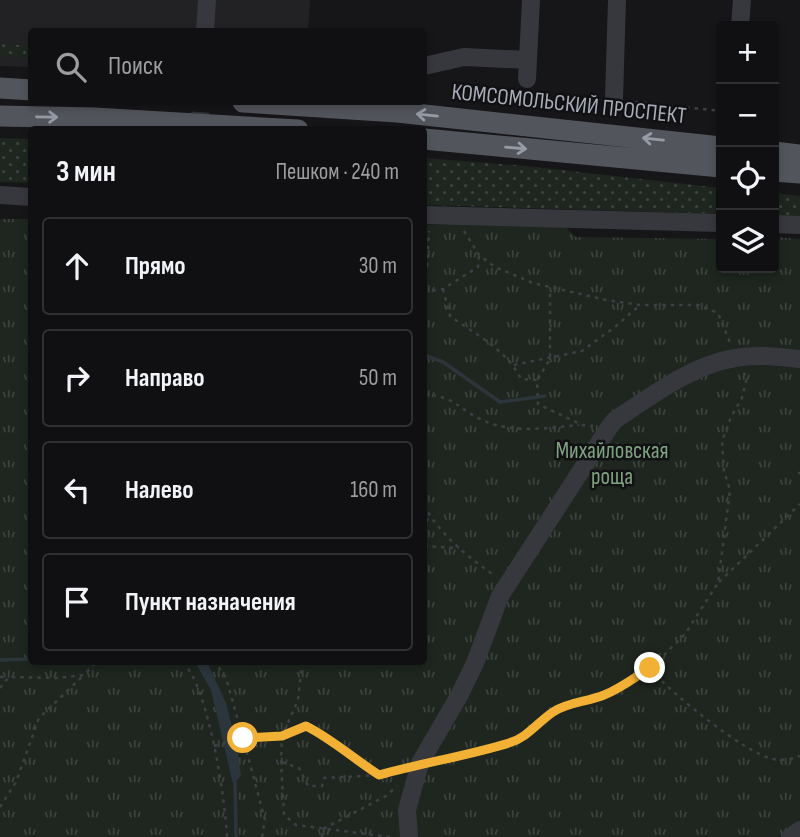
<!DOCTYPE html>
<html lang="ru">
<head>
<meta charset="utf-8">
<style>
  body { margin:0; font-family:"Sofia Sans Condensed",sans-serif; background:#1e1e20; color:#f1f3f6 }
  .controls { position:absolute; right:21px; top:21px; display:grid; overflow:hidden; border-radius:7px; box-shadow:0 4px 10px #0003 }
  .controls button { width:63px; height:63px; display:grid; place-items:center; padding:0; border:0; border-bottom:2px solid #303032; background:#101012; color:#f1f3f6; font:35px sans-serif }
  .stop { position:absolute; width:21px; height:21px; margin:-16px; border:5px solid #f2b134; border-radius:50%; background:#fff }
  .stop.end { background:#f2b134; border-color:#fff; box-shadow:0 2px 7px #0008 }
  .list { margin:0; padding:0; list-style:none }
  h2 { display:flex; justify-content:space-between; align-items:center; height:91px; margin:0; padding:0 28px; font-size:30px }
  h2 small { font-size:23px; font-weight:400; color:#9c9d9f }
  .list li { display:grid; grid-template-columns:46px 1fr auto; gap:21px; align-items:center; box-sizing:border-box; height:98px; margin:0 14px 14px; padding:0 14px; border:2px solid #303032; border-radius:7px }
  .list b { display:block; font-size:26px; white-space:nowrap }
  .list em { font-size:23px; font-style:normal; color:#9c9d9f }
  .icon { flex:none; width:38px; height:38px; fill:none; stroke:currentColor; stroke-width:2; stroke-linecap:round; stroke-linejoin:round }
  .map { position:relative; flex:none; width:800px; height:837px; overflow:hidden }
  .search { position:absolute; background:#101012; box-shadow:0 4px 10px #0003; left:28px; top:28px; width:399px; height:77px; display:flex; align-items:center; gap:18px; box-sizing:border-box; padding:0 24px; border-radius:7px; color:#9c9d9f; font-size:26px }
  .panel { position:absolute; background:#101012; box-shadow:0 4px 10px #0003; left:28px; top:126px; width:399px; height:539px; border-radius:7px }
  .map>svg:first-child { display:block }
  .built { fill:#222225 }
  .grass { fill:url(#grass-dots) }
  .park { fill:url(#park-tufts) }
  .water { fill:#2c353c }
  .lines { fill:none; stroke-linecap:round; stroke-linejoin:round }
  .stream { stroke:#2c353c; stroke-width:3.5 }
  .minor-tunnel { stroke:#333438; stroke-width:18; stroke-dasharray:18 9; stroke-linecap:butt }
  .path { stroke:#3d3f44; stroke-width:2.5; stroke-dasharray:3.5 5; stroke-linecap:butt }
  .minor { stroke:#37383d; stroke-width:18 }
  .major { stroke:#53555c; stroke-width:21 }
  .oneway { stroke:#979ba6 }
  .route { stroke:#f2b134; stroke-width:9 }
  .labels { text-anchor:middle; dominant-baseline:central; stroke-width:5; stroke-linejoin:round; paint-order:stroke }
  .street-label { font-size:23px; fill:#a8adb8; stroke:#111113 }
  .park-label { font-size:23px; fill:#7fa381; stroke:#111113 }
</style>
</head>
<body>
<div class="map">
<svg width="800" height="837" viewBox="0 0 800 837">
  <defs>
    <pattern id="grass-dots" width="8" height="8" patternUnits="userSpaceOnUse" patternTransform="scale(1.75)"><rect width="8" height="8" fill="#1e261f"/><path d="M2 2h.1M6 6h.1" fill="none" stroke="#3c433d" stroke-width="1.8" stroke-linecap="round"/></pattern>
    <pattern id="park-tufts" width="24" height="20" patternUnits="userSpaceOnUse" patternTransform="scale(1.75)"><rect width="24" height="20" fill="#1e261f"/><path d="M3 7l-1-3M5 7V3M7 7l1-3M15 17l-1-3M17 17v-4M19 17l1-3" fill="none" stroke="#3c433d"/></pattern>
  </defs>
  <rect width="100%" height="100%" fill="#161618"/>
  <path class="built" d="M0,0h310l-2,31 -79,-2 -1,3h-196l-1,35 -31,-1z"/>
  <path class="grass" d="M0,44l31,2v13l-31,-4z
    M0,138l31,1v44l-31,-1z
    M424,158l102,8 195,22v26l-297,-9z
    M774,193l26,3v21l-26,-1z"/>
  <path class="park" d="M0,219h31l1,443h392v-437l136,-3 16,15 145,2v29h53v-31l26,2v598h-800z"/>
  <path class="water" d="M195,662h12l19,41 11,42 4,31 -8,8 -22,-94z"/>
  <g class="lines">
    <path class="stream" d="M424,355l19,7 57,40 45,-6
      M0,660l32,-1
      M235,780l1,57"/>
    <path class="minor-tunnel" d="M199,130l2,-28"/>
    <path class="path" d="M627,101l94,10
      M526,106l1,-14
      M717,128l4,-12
      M464,231l15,24 16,12 38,16 73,17 34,5h58l20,8 13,32
      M424,274l3,-5 2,-38
      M443,289l7,27c25,18 57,34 71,63l16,1 1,24 44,21 11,1
      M424,292l19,-3 35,-22 1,-12
      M514,365l68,-14 33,-24 25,-22
      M538,379l12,-20v-71
      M424,394c32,3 33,14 58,26 31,14 65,8 97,5
      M798,473h2
      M424,505c15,29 44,52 71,71
      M424,530l5,-15
      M424,546l35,2
      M719,582l81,-78
      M183,662c26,27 42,136 44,175
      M302,662l-4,38 -16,36 -1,25 3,54 12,10 94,12
      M650,669c20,23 94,84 123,90 9,2 19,0 27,-3
      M0,677h9
      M0,688l9,-11 47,1 28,-3 12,-13
      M214,746l29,-8 -17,-60 -11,-16
      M437,761l75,-18 17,-11 23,-19 16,-8 37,-10 45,-26 35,-35 33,-51 12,-93 -6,-19 -2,-30 9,-24 11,-19 5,-21 -3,-4
      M282,762l17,6 9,18h14l2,-8 55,-3
      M0,807l16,-25 23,-64 45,-43
      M262,837l3,-17 -22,-82 39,-2 24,-10c26,13 48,33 73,49l24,-7
      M322,837l1,-8 63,-33 11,-10"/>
    <path class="minor" d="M740,26l2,-26
      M205,32l2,-32
      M424,66l40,-9 64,3
      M527,79l4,-79
      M614,99l3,-99
      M0,195l32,2
      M424,215l297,8
      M774,224l26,1
      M409,837l-2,-27 13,-47 39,-67 16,-33 25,-67 110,-170 5,-6c36,-24 77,-55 120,-62 21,-4 44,-1 65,1
      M790,837l10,-7"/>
    <path class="major" d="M0,88l32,2
      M243,102l154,10 324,35
      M0,116l94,2 204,12
      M424,139l297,28
      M774,152l26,3
      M774,171l26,2"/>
  </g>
  <defs><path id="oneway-shaft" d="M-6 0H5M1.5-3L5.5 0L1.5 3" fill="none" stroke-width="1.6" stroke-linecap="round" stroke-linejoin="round" transform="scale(1.75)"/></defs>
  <g class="oneway">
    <use href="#oneway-shaft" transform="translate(427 115) rotate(-174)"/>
    <use href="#oneway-shaft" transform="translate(47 117) rotate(1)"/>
    <use href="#oneway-shaft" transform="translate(653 139) rotate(-174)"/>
    <use href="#oneway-shaft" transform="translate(516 148) rotate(5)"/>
  </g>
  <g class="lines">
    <path class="route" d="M243,738l39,-2 24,-10c26,13 48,33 73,49 43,-12 87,-19 130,-32 18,-5 29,-21 44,-31 15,-10 34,-10 51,-17 16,-6 31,-18 46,-27"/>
  </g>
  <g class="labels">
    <g class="street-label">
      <text transform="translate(569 104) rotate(6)">КОМСОМОЛЬСКИЙ ПРОСПЕКТ</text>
    </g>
    <g class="park-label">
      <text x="612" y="451">Михайловская<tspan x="612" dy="26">роща</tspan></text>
    </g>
  </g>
</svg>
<div class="controls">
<button>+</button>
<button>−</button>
<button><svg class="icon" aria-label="locate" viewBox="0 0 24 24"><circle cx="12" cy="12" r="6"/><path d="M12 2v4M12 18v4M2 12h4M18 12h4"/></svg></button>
<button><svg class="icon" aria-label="layers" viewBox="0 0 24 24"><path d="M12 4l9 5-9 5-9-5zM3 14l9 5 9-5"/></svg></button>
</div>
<div class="stop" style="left:243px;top:738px"></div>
<div class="stop end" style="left:650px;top:668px"></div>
<div class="search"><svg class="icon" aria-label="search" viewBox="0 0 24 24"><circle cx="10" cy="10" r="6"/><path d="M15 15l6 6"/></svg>Поиск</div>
<section class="panel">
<h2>3 мин<small>Пешком · 240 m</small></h2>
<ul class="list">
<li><svg class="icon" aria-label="ahead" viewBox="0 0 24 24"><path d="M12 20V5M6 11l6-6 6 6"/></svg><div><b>Прямо</b></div><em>30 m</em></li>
<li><svg class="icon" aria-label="right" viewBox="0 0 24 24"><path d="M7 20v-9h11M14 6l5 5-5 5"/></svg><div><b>Направо</b></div><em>50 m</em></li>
<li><svg class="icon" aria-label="left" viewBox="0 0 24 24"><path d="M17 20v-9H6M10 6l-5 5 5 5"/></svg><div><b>Налево</b></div><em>160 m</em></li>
<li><svg class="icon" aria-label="arrive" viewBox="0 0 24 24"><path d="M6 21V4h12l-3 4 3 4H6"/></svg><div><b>Пункт назначения</b></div></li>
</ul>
</section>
</div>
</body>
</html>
